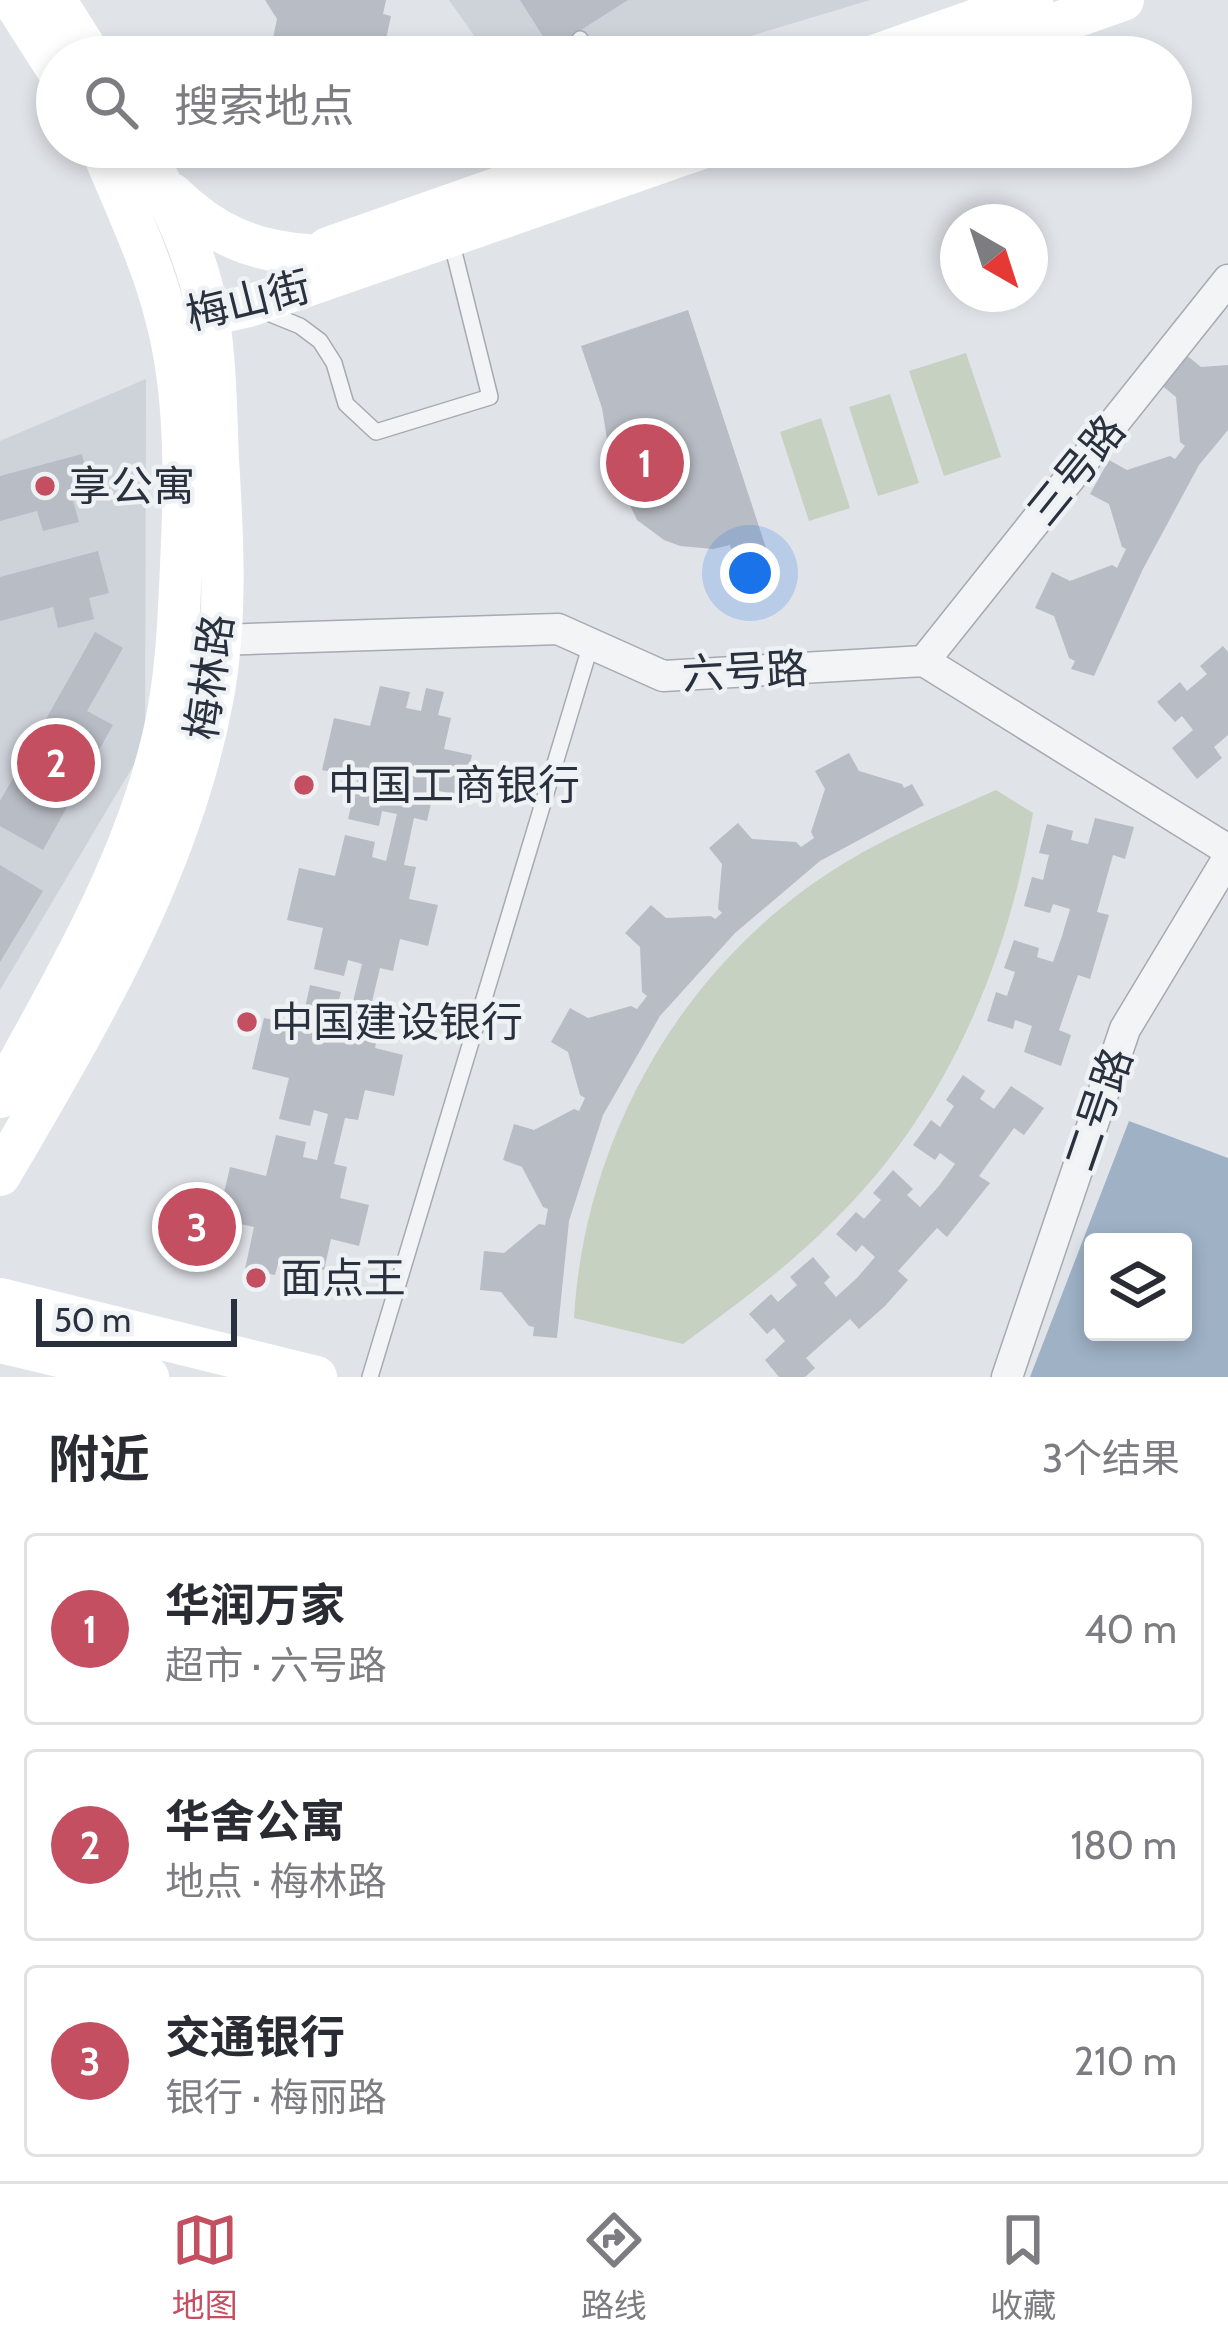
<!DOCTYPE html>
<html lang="zh">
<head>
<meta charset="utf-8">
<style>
  body { margin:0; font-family:Cabin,"Noto Sans SC",sans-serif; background:#f7f7f7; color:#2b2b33 }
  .controls { position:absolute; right:36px; bottom:36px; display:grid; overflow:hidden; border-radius:12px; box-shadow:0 6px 18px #0003 }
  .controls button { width:108px; height:108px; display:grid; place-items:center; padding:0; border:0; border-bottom:3px solid #e1e1e2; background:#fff; color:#2b2b33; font:60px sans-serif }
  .compass { position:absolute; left:940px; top:204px; width:108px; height:108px; border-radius:50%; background:#fff; box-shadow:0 6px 18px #0003; rotate:141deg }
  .scale { position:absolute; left:36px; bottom:30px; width:201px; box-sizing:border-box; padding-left:12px; border:6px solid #2a313e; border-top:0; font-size:33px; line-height:42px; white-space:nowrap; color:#2a313e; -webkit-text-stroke:9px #eff2f5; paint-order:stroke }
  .you { position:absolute; left:750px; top:573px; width:42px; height:42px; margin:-30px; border:9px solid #fff; border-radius:50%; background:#1a73e8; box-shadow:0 0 0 18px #1a73e833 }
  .badge { display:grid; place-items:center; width:78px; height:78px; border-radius:50%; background:#c34f61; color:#fff; font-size:39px; font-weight:700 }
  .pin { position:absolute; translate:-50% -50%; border:6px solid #fff; box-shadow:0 3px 12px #0006 }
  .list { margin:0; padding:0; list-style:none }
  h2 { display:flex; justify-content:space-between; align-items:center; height:156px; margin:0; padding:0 48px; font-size:51px }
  h2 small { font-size:39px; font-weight:400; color:#7c7c81 }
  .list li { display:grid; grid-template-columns:78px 1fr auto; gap:36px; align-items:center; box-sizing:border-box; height:192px; margin:0 24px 24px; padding:0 24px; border:3px solid #e1e1e2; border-radius:12px }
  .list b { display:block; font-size:45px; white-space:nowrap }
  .list p { margin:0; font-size:39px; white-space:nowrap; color:#7c7c81 }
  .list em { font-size:39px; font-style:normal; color:#7c7c81 }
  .icon { flex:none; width:66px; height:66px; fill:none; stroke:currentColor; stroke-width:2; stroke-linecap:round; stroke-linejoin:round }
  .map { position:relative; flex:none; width:1228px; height:1377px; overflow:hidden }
  .search { position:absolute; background:#fff; box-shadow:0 6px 18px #0003; left:36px; right:36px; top:36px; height:132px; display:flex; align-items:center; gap:30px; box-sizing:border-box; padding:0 42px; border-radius:66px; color:#7c7c81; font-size:45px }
  .sheet { height:804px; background:#fff }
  nav { display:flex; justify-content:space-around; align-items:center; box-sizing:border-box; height:168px; border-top:3px solid #e1e1e2; background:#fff; font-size:33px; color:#7c7c81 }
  nav a { display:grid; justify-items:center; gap:6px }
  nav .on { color:#c34f61 }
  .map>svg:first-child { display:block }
  .built { fill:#ced2d9 }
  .green { fill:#c6d1c2 }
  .water { fill:#9eb1c5; fill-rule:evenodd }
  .building { fill:#b8bcc4 }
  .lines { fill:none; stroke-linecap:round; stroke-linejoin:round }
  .lane-casing { stroke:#a6aab2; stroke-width:18 }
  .street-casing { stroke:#a6aab2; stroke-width:33 }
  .lane { stroke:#f2f4f6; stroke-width:15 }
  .street { stroke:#f2f4f6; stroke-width:30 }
  .secondary { stroke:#fff; stroke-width:42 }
  .poi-dot { fill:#c34f61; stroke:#eff2f5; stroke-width:4.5 }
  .labels { text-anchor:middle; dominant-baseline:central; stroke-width:9; stroke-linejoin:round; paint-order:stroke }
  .street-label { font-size:42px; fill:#2a313e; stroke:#eff2f5 }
  .poi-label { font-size:42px; fill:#2a313e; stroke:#eff2f5; text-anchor:start }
</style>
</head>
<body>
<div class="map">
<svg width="1228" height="1377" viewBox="0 0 1228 1377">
  <rect width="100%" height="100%" fill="#e0e3e8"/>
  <path class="built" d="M449,0h421l-189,57h-192z
    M146,379l-1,367 -145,244v-549z"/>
  <path class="green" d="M966,353l35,104 -57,19 -35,-105z
    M890,394l29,89 -41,13 -29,-89z
    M821,418l29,90 -41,13 -29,-89z
    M996,790l37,23c-28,161 -93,311 -215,423 -42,40 -89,74 -135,108l-109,-26c11,-186 113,-360 272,-456 48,-29 99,-49 150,-72z"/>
  <path class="water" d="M1129,1121l99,37v219h-198zM1093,1242h90v90h-90z"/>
  <path class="building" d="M265,0h121l-3,14 8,2 -9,41h-113l8,-38z
    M520,0h108l-77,49z
    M688,310l80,244 -32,11 -6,-20 -17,4 -33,-3 -16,-6 -27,-20 -26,-56 -9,-56 -21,-62z
    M1185,354l16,13 27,-2v65l-29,35 -56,104 -49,107 -23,-7 4,-8 -6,-3 -15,-42 -19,-8 17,-36 18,9 42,-16 5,3 9,-19 -4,-2 -13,-43 -19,-10 19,-34 18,10 43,-14 5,3 10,-13 -5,-4 -4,-45 -16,-13z
    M82,454l11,42 -20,5 6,21 -36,9 -6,-20 -37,10v-45z
    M98,551l11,42 -20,5 5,21 -36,9 -5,-21 -53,14v-44z
    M95,632l28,16 -36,63 26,14 -70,125 -43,-24v-25z
    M1223,646l5,6v83l-14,12 8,11 -25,21 -25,-31 21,-18 -11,-14 -7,6 -18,-20 23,-20 7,9 20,-17 -7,-8z
    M380,686l30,6 -4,16 15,3 5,-23 18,4 -6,23 13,3 -7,31 28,6 -9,41 -29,-6 -7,31 -13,-3 -10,47 12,2 -7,32 29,6 -10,41 -28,-7 -7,32 -13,-3 -11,46 13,3 -7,31 28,7 -9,41 -29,-6 -7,30 -13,-2 -11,46 13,3 -7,31 29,7 -10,41 -28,-7 -7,31 -13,-3 -6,24 -17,-4 5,-24 -14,-3 -4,15 -30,-6 9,-42 -36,-8 12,-52 36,9 10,-41 30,7 -3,15 14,3 11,-46 -14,-4 -4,16 -31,-7 10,-41 -37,-9 12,-51 37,8 9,-41 31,7 -4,15 14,3 11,-46 -14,-4 -4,16 -30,-7 9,-41 -36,-8 12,-52 36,8 10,-41 30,7 -3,15 14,4 11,-47 -15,-3 -3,15 -31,-7 10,-41 -36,-8 12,-52 36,8z
    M849,753l10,18 43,13 2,4 8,-4 12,21 -104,56 -85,72 -75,83 -57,99 -34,106 -12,117 -24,-2 1,-9 -5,-1 -28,-34 -21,-2 4,-39 20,2 35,-29 6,1 3,-16 -5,-2 -21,-40 -19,-7 11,-36 20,6 40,-21 5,2 6,-13 -5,-3 -12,-43 -17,-10 19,-34 18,10 43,-12 6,3 10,-13 -5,-4 -2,-45 -15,-14 26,-28 15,13 45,-2 4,3 7,-6 -4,-4 4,-45 -13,-16 29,-25 14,16 44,3 5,5 13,-9 -3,-6 14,-43 -10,-18z
    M1095,818l39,9 -9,32 -12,-4 -16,57 12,3 -19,64 -12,-4 -19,55 12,5 -10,31 -37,-14 8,-26 -17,-6 -2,9 -26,-8 9,-29 11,4 8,-24 -11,-4 10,-28 25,8 -2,9 16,5 9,-26 8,-27 -17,-5 -3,9 -26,-7 8,-29 11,3 6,-25 -10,-2 8,-29 26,7 -2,9 17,4z
    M0,865l43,26 -43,71z
    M963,1075l22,16 -5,8 14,10 17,-23 33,22 -20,27 -10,-7 -35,48 11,7 -43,54 -10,-9 -39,43 10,9 -23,26 -26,23 -9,-10 -44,39 9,10 -10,9h-26l-14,-17 20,-19 -11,-13 -7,6 -18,-20 22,-20 7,8 19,-17 -7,-8 23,-20 17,20 -6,6 12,14 21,-19 18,-21 -13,-12 -6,7 -20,-18 20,-22 8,7 17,-19 -8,-7 20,-23 20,19 -6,6 13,12 19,-21 16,-22 -15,-11 -5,7 -22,-15 18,-25 9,7 14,-21 -8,-6z"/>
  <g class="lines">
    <defs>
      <path id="lane" d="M580,39l10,18
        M263,311l37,15 20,15 14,22 12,41 30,28 114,-35 -39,-157
        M370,1377l221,-733"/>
      <path id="street" d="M218,640l340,-11 105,47 261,-15 304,189
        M924,661l304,-381
        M1007,1377l118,-348 103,-171"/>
    </defs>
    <use href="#lane" class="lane-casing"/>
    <use href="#street" class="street-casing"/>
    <use href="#lane" class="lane"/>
    <use href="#street" class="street"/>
    <path class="secondary" d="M13,0l44,69
      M55,0l36,57
      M871,57l161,-57
      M961,57l162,-57
      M172,194c41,40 79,57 136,61
      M328,248l287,-101
      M181,321l68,-15 456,-159
      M0,1097c64,-116 134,-233 164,-364 14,-62 15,-126 18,-190 3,-73 3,-155 -16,-226 -15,-59 -42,-114 -65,-170
      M0,1175c88,-151 181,-304 213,-479 14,-77 10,-158 5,-236 -2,-48 -2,-97 -10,-145 -10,-60 -38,-116 -67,-168
      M0,1299l316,78
      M0,1342l148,35"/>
  </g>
  <g class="poi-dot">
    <circle cx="45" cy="486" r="12"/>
    <circle cx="304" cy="785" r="12"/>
    <circle cx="247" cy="1022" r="12"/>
    <circle cx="256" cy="1278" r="12"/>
  </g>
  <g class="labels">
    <g class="street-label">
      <text transform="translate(248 300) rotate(-14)">梅山街</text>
      <text transform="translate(1076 470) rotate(-51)">三号路</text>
      <text transform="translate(745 671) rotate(-3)">六号路</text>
      <text transform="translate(209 677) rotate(-82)">梅林路</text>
      <text transform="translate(1098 1109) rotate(-71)">二号路</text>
    </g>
    <g class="poi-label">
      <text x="69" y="486">享公寓</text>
      <text x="328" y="785">中国工商银行</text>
      <text x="271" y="1022">中国建设银行</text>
      <text x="280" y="1278">面点王</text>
    </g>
  </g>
</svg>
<div class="controls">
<button><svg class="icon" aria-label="layers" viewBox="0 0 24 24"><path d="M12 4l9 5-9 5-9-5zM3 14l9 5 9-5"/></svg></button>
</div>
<svg class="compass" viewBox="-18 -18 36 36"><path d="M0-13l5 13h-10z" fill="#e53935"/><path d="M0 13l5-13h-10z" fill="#7c7c81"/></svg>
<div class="scale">50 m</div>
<div class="you"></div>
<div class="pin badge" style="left:645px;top:463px">1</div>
<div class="pin badge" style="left:56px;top:763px">2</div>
<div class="pin badge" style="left:197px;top:1227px">3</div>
<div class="search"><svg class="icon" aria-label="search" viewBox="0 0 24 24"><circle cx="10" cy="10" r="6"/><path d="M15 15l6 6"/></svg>搜索地点</div>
</div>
<section class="sheet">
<h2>附近<small>3个结果</small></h2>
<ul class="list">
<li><span class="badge">1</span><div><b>华润万家</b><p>超市 · 六号路</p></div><em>40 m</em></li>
<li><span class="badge">2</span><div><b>华舍公寓</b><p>地点 · 梅林路</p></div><em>180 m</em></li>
<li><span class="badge">3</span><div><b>交通银行</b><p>银行 · 梅丽路</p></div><em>210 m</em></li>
</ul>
</section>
<nav>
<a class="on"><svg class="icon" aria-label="map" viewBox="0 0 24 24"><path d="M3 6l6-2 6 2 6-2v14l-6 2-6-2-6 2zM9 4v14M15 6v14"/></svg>地图</a>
<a><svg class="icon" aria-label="directions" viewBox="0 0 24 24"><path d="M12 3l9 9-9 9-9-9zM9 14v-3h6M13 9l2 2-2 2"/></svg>路线</a>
<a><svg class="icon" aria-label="saved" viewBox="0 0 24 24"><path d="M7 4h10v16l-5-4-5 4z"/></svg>收藏</a>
</nav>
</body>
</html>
